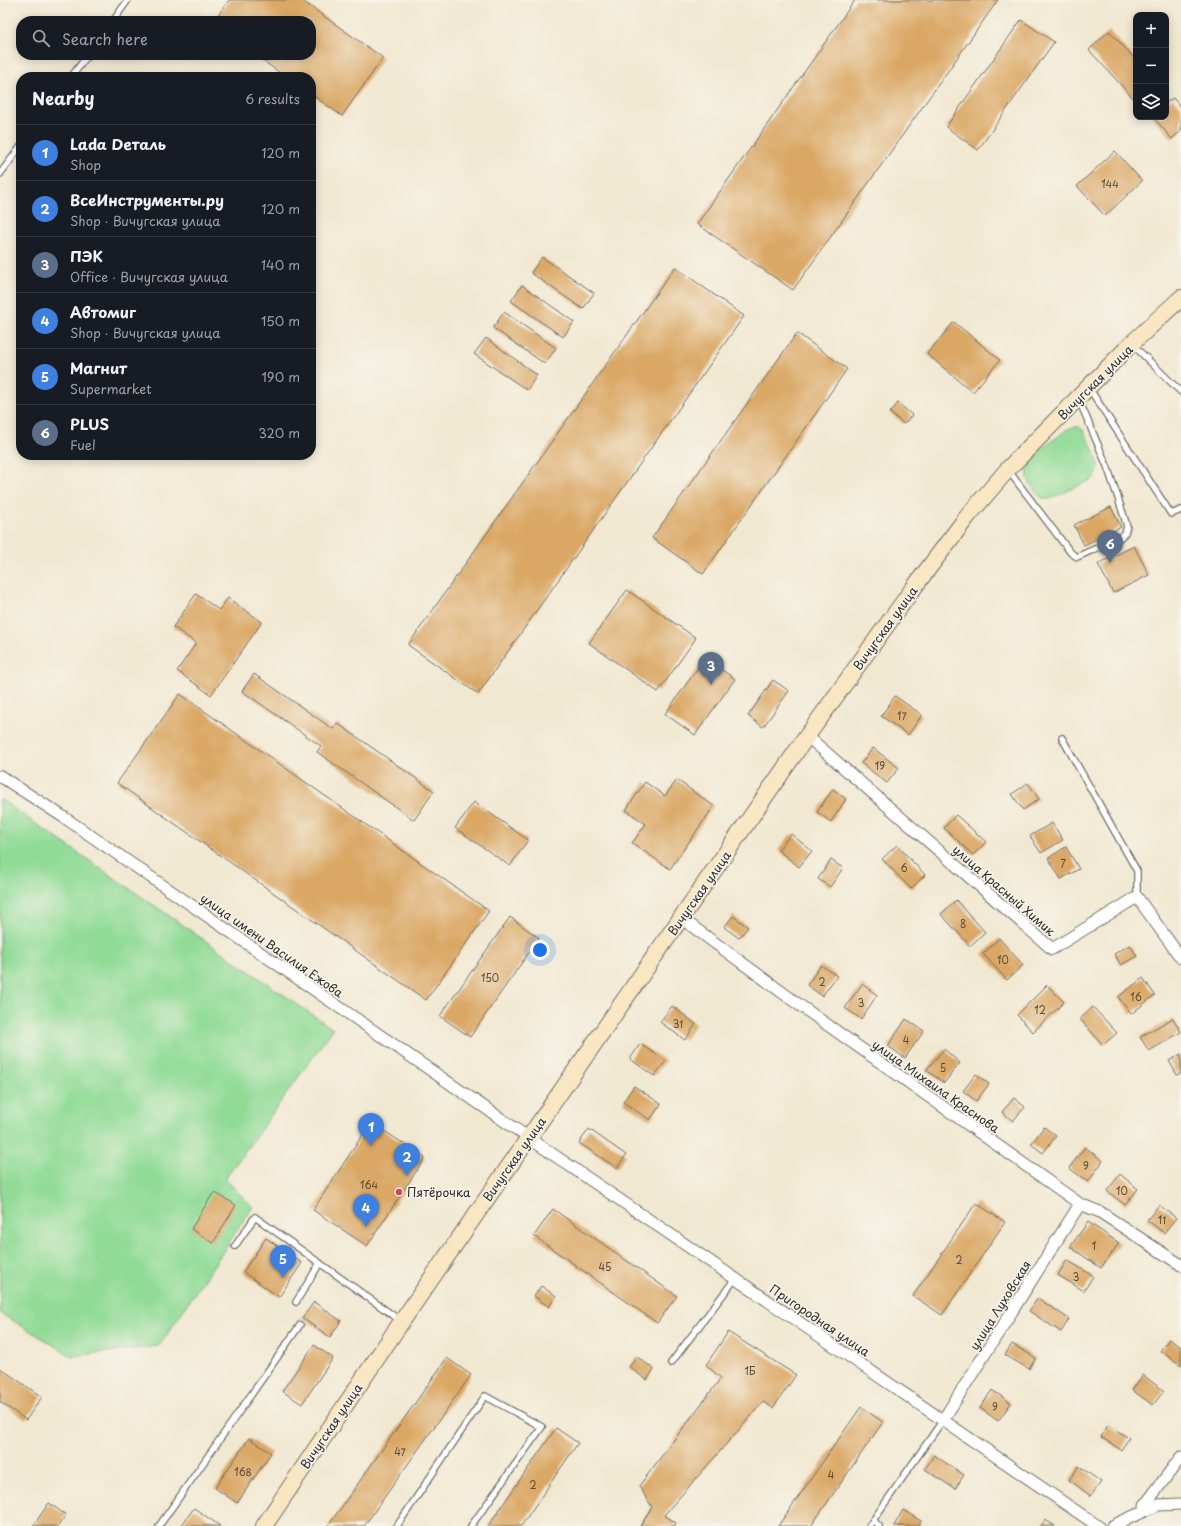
<!DOCTYPE html>
<html lang="en">
<head>
<meta charset="utf-8">
<style>
  body { margin:0; font-family:"Playpen Sans",sans-serif; background:#242831; color:#f1f3f6 }
  .controls { position:absolute; right:12px; top:12px; display:grid; overflow:hidden; border-radius:8px; box-shadow:0 2px 10px #0003 }
  .controls button { width:36px; height:36px; display:grid; place-items:center; padding:0; border:0; border-bottom:1px solid #363941; background:#171b24; color:#f1f3f6; font:20px sans-serif }
  .you { position:absolute; left:540px; top:950px; width:14px; height:14px; margin:-10px; border:3px solid #fff; border-radius:50%; background:#1a73e8; box-shadow:0 0 0 6px #1a73e833 }
  .badge { display:grid; place-items:center; width:26px; height:26px; border-radius:50%; background:#1a73e8; color:#fff; font-size:13px; font-weight:700 }
  .pin { position:absolute; translate:-50% -33px; filter:drop-shadow(0 1px 2px #0008) }
  .pin::after { content:''; position:absolute; top:21px; width:14px; height:12px; background:inherit; clip-path:polygon(0 0,100% 0,50% 100%) }
  .list { margin:0; padding:0; list-style:none }
  h2 { display:flex; justify-content:space-between; align-items:center; height:52px; margin:0; padding:0 16px; font-size:17px }
  h2 small { font-size:13px; font-weight:400; color:#9ea1a6 }
  .list li { display:grid; grid-template-columns:26px 1fr auto; gap:12px; align-items:center; box-sizing:border-box; height:56px; padding:0 16px; border-top:1px solid #363941 }
  .list b { display:block; font-size:15px; white-space:nowrap }
  .list p { margin:0; font-size:13px; white-space:nowrap; color:#9ea1a6 }
  .list em { font-size:13px; font-style:normal; color:#9ea1a6 }
  .icon { flex:none; width:22px; height:22px; fill:none; stroke:currentColor; stroke-width:2; stroke-linecap:round; stroke-linejoin:round }
  .map { position:relative; flex:none; width:1181px; height:1526px; overflow:hidden }
  .search { position:absolute; background:#171b24; box-shadow:0 2px 10px #0003; left:16px; top:16px; width:300px; height:44px; display:flex; align-items:center; gap:10px; box-sizing:border-box; padding:0 14px; border-radius:16px; color:#9ea1a6; font-size:15px }
  .panel { position:absolute; background:#171b24; box-shadow:0 2px 10px #0003; left:16px; top:72px; width:300px; height:388px; border-radius:16px }
  .map>svg:first-child { display:block }
  .green { fill:#91db97; stroke:#5e8361 }
  .building { fill:#daa765 }
  .lines { fill:none; stroke-linecap:round; stroke-linejoin:round }
  .lane-casing { stroke:#706d65; stroke-width:8 }
  .street-casing { stroke:#706d65; stroke-width:13 }
  .secondary-casing { stroke:#706d65; stroke-width:18 }
  .lane { stroke:#fff; stroke-width:5.5 }
  .street { stroke:#fff; stroke-width:11 }
  .secondary { stroke:#f9e7c3; stroke-width:16 }
  .poi-dot { fill:#d1495b; stroke:#f7f3e8; stroke-width:1.5 }
  .labels { text-anchor:middle; dominant-baseline:central; stroke-width:3.5; stroke-linejoin:round; paint-order:stroke }
  .number-label { font-size:10px; fill:#574a3a }
  .street-label { font-size:12px; fill:#2b2b2b; stroke:#f7f3e8 }
  .poi-label { font-size:12px; fill:#2b2b2b; stroke:#f7f3e8; text-anchor:start }
</style>
</head>
<body>
<div class="map">
<svg width="1181" height="1526" viewBox="0 0 1181 1526">
  <rect width="100%" height="100%" fill="#f7f3e8"/>
  <filter id="ink" filterUnits="userSpaceOnUse"><feTurbulence type="fractalNoise" baseFrequency=".025" numOctaves="2"/><feDisplacementMap in="SourceGraphic" scale="8" xChannelSelector="R" yChannelSelector="G"/><feConvolveMatrix kernelMatrix="1 2 1 2 8 2 1 2 1" color-interpolation-filters="sRGB"/></filter>
  <filter id="wash" filterUnits="userSpaceOnUse"><feTurbulence type="fractalNoise" baseFrequency=".012" numOctaves="4" result="noise"/><feDisplacementMap in="SourceGraphic" scale="16" xChannelSelector="R" yChannelSelector="G"/><feGaussianBlur stdDeviation="0.9" result="paint"/><feColorMatrix in="noise" values="0 0 0 0 0 0 0 0 0 0 0 0 0 0 0 0 0 1.4 0 .05"/><feComposite in="paint" operator="in"/></filter>
  <g filter="url(#wash)">
    <rect width="100%" height="100%" fill="#f1e8d1"/>
    <path class="green" d="M1073,427h6l4,3c7,15 23,35 10,49l-43,20 -8,-1c-4,-3 -7,-8 -10,-12 -17,-23 19,-43 34,-56z
      M0,799l333,230 -108,150 28,28 -94,139 -87,10 -72,-43z"/>
    <g id="blocks">
      <path class="building" d="M229,0h72l82,58 -41,58 -31,-22v-17h-25l-31,-22h56v-34h-97z
        M855,0h143l-205,290 -96,-66z
        M1021,20l33,22 -76,108 -32,-23z
        M1109,31l27,29v35l-3,3 -44,-48z
        M1173,98l8,9v24l-9,8 -19,-22h13v-14z
        M1115,151l27,30 -37,35 -28,-30z
        M542,257l52,36 -11,16 -52,-36z
        M675,267l69,49 -266,378 -70,-49z
        M522,285l52,37 -11,15 -52,-36z
        M504,312l52,36 -11,16 -52,-36z
        M954,322l46,38 -27,32 -46,-38z
        M797,333l50,36 -144,205 -51,-36z
        M486,338l51,37 -10,15 -53,-36z
        M898,403l14,12 -8,9 -14,-11z
        M1111,507l10,20 -37,18 -10,-20z
        M1134,546l15,29 -36,18 -15,-29z
        M627,590l69,48 -38,54 -69,-49z
        M196,594l23,16 9,-12 34,24 -51,73 -34,-24 19,-28 -23,-16z
        M705,658l30,21 -40,56 -30,-21z
        M254,674l79,55 4,-6 97,68 -20,29 -97,-68 4,-6 -79,-55z
        M773,680l16,11 -26,36 -15,-11z
        M180,694l309,217 -63,89 -309,-217z
        M895,696l27,19 -14,20 -27,-19z
        M873,748l26,20 -12,15 -26,-20z
        M677,780l37,26 -44,63 -38,-26 14,-19 -20,-14 19,-28 20,14z
        M1028,783l11,16 -16,11 -11,-16z
        M833,789l13,10 -15,23 -14,-10z
        M474,802l54,38 -18,26 -55,-38z
        M956,815l30,27 -13,13 -29,-27z
        M1052,823l11,17 -22,13 -11,-17z
        M791,834l21,17 -13,16 -21,-17z
        M897,845l28,30 -14,14 -29,-30z
        M1066,847l13,22 -18,10 -13,-21z
        M831,860l12,8 -13,19 -12,-8z
        M956,900l29,32 -15,14 -29,-32z
        M733,916l15,11 -9,11 -15,-11z
        M510,917l29,21 -69,99 -30,-21z
        M999,938l24,27 -16,15 -24,-26z
        M1130,945l7,11 -16,9 -7,-11z
        M821,965l16,11 -15,20 -15,-11z
        M1143,978l12,17 -24,19 -13,-17z
        M862,984l15,11 -16,24 -16,-11z
        M1047,985l17,17 -31,30 -16,-17z
        M672,1006l24,18 -11,16 -25,-18z
        M1093,1007l24,26 -14,12 -23,-26z
        M1173,1018l8,14 -32,19 -9,-14z
        M906,1019l18,12 -19,27 -17,-12z
        M640,1044l26,17 -12,15 -24,-17z
        M944,1049l16,14 -16,20 -18,-13z
        M1181,1054v19l-4,2 -8,-14z
        M976,1074l13,10 -13,17 -13,-10z
        M634,1086l27,18 -11,16 -27,-18z
        M1014,1098l11,9 -12,14 -11,-9z
        M371,1122l54,36 -58,88 -54,-36z
        M1044,1127l12,9 -13,17 -12,-9z
        M589,1129l37,26 -9,13 -38,-25z
        M1085,1147l18,14 -15,21 -19,-14z
        M1120,1174l18,15 -13,16 -18,-14z
        M214,1192l22,13 -23,38 -22,-14z
        M976,1203l29,19 -63,93 -29,-19z
        M1159,1205l17,13 -12,15 -17,-13z
        M553,1209l124,87 -20,27 -123,-87z
        M1088,1222l31,21 -18,25 -31,-21z
        M266,1238l36,25 -23,34 -36,-25z
        M1067,1260l26,16 -9,15 -26,-16z
        M541,1286l15,10 -7,11 -15,-11z
        M1038,1298l31,21 -8,13 -32,-21z
        M314,1302l27,19 -11,16 -28,-19z
        M728,1332l68,43 -23,33 -10,-6 -99,113 12,8 -2,3h-34l12,-19 -13,-21 82,-108 -15,-13z
        M1169,1339l12,8v18l-21,-14z
        M1012,1344l24,14 -7,11 -24,-14z
        M314,1345l19,13 -31,46 -20,-13z
        M637,1357l17,12 -7,11 -18,-13z
        M447,1358l24,17 -107,151h-36z
        M0,1368l42,29 -16,23 -26,-18z
        M1143,1375l21,16 -11,14 -21,-15z
        M992,1390l19,13 -13,18 -18,-13z
        M861,1407l22,15 -72,104h-33z
        M1108,1425l21,13 -8,12 -20,-13z
        M556,1428l22,15 -57,83h-33z
        M249,1438l22,15 -34,50 -22,-15z
        M934,1455l30,20 -9,14 -30,-20z
        M1079,1466l22,16 -10,14 -22,-16z
        M49,1503l17,12 -8,11h-25z
        M194,1508l26,18h-39z
        M903,1510l18,11 -3,5h-24z
        M1045,1520l10,6h-14z"/>
    </g>
  </g>
  <g filter="url(#ink)">
    <use href="#blocks" fill-opacity="0" stroke="#706d65" stroke-width="1"/>
    <g class="lines">
      <defs>
        <path id="lane" d="M113,21l15,-21
          M71,77l17,-22
          M0,174l21,-28
          M1132,344l49,48
          M1089,388l82,126 10,-4
          M1008,470l63,83 6,4 44,-20 4,-4 2,-7 -9,-28 -11,-32 -28,-66
          M1062,738l75,133v26
          M235,1246l20,-29 146,104
          M296,1302l24,-39
          M671,1363l64,-84
          M873,1520l6,6
          M159,1526l141,-201
          M397,1526l88,-130 57,31 -71,99
          M869,1526l74,-106"/>
        <path id="street" d="M807,736l245,213 85,-52 44,61
          M0,776l65,42 464,320 569,388
          M681,918l117,86 282,200 20,8 81,53
          M943,1420l137,-216
          M1145,1505l36,-48
          M1112,1526l46,-21 23,-1"/>
        <path id="secondary" d="M264,1526l138,-205 405,-585 105,-146 55,-73 41,-48 123,-125 50,-46"/>
      </defs>
      <use href="#lane" class="lane-casing"/>
      <use href="#street" class="street-casing"/>
      <use href="#secondary" class="secondary-casing"/>
      <use href="#lane" class="lane"/>
      <use href="#street" class="street"/>
      <use href="#secondary" class="secondary"/>
    </g>
  </g>
  <circle class="poi-dot" cx="399" cy="1192" r="4"/>
  <g class="labels">
    <g class="number-label">
      <text x="1110" y="183">144</text>
      <text x="902" y="715">17</text>
      <text x="880" y="765">19</text>
      <text x="1063" y="863">7</text>
      <text x="904" y="867">6</text>
      <text x="963" y="923">8</text>
      <text x="1003" y="959">10</text>
      <text x="490" y="977">150</text>
      <text x="822" y="981">2</text>
      <text x="1136" y="996">16</text>
      <text x="861" y="1002">3</text>
      <text x="1040" y="1009">12</text>
      <text x="678" y="1023">31</text>
      <text x="906" y="1039">4</text>
      <text x="943" y="1067">5</text>
      <text x="1086" y="1165">9</text>
      <text x="369" y="1184">164</text>
      <text x="1122" y="1190">10</text>
      <text x="1162" y="1219">11</text>
      <text x="1094" y="1245">1</text>
      <text x="959" y="1259">2</text>
      <text x="605" y="1266">45</text>
      <text x="1076" y="1276">3</text>
      <text x="750" y="1370">1Б</text>
      <text x="995" y="1406">9</text>
      <text x="400" y="1451">47</text>
      <text x="243" y="1471">168</text>
      <text x="831" y="1474">4</text>
      <text x="533" y="1484">2</text>
    </g>
    <g class="street-label">
      <text transform="translate(1095 382) rotate(-45)">Вичугская улица</text>
      <text transform="translate(885 628) rotate(-54)">Вичугская улица</text>
      <text transform="translate(1004 890) rotate(41)">улица Красный Химик</text>
      <text transform="translate(699 893) rotate(-55)">Вичугская улица</text>
      <text transform="translate(272 945) rotate(35)">улица имени Василия Ежова</text>
      <text transform="translate(936 1086) rotate(35)">улица Михаила Краснова</text>
      <text transform="translate(514 1159) rotate(-55)">Вичугская улица</text>
      <text transform="translate(1000 1305) rotate(-58)">улица Луховская</text>
      <text transform="translate(820 1320) rotate(34)">Пригородная улица</text>
      <text transform="translate(331 1426) rotate(-56)">Вичугская улица</text>
    </g>
    <g class="poi-label">
      <text x="407" y="1192">Пятёрочка</text>
    </g>
  </g>
</svg>
<div class="controls">
<button>+</button>
<button>−</button>
<button><svg class="icon" aria-label="layers" viewBox="0 0 24 24"><path d="M12 4l9 5-9 5-9-5zM3 14l9 5 9-5"/></svg></button>
</div>
<div class="you"></div>
<div class="pin badge" style="left:371px;top:1146px;background:#3f7fe0">1</div>
<div class="pin badge" style="left:407px;top:1176px;background:#3f7fe0">2</div>
<div class="pin badge" style="left:711px;top:685px;background:#5c6f8a">3</div>
<div class="pin badge" style="left:366px;top:1227px;background:#3f7fe0">4</div>
<div class="pin badge" style="left:283px;top:1278px;background:#3f7fe0">5</div>
<div class="pin badge" style="left:1110px;top:563px;background:#5c6f8a">6</div>
<div class="search"><svg class="icon" aria-label="search" viewBox="0 0 24 24"><circle cx="10" cy="10" r="6"/><path d="M15 15l6 6"/></svg>Search here</div>
<section class="panel">
<h2>Nearby<small>6 results</small></h2>
<ul class="list">
<li><span class="badge" style="background:#3f7fe0">1</span><div><b>Lada Dеталь</b><p>Shop</p></div><em>120 m</em></li>
<li><span class="badge" style="background:#3f7fe0">2</span><div><b>ВсеИнструменты.ру</b><p>Shop · Вичугская улица</p></div><em>120 m</em></li>
<li><span class="badge" style="background:#5c6f8a">3</span><div><b>ПЭК</b><p>Office · Вичугская улица</p></div><em>140 m</em></li>
<li><span class="badge" style="background:#3f7fe0">4</span><div><b>Автомиг</b><p>Shop · Вичугская улица</p></div><em>150 m</em></li>
<li><span class="badge" style="background:#3f7fe0">5</span><div><b>Магнит</b><p>Supermarket</p></div><em>190 m</em></li>
<li><span class="badge" style="background:#5c6f8a">6</span><div><b>PLUS</b><p>Fuel</p></div><em>320 m</em></li>
</ul>
</section>
</div>
</body>
</html>
